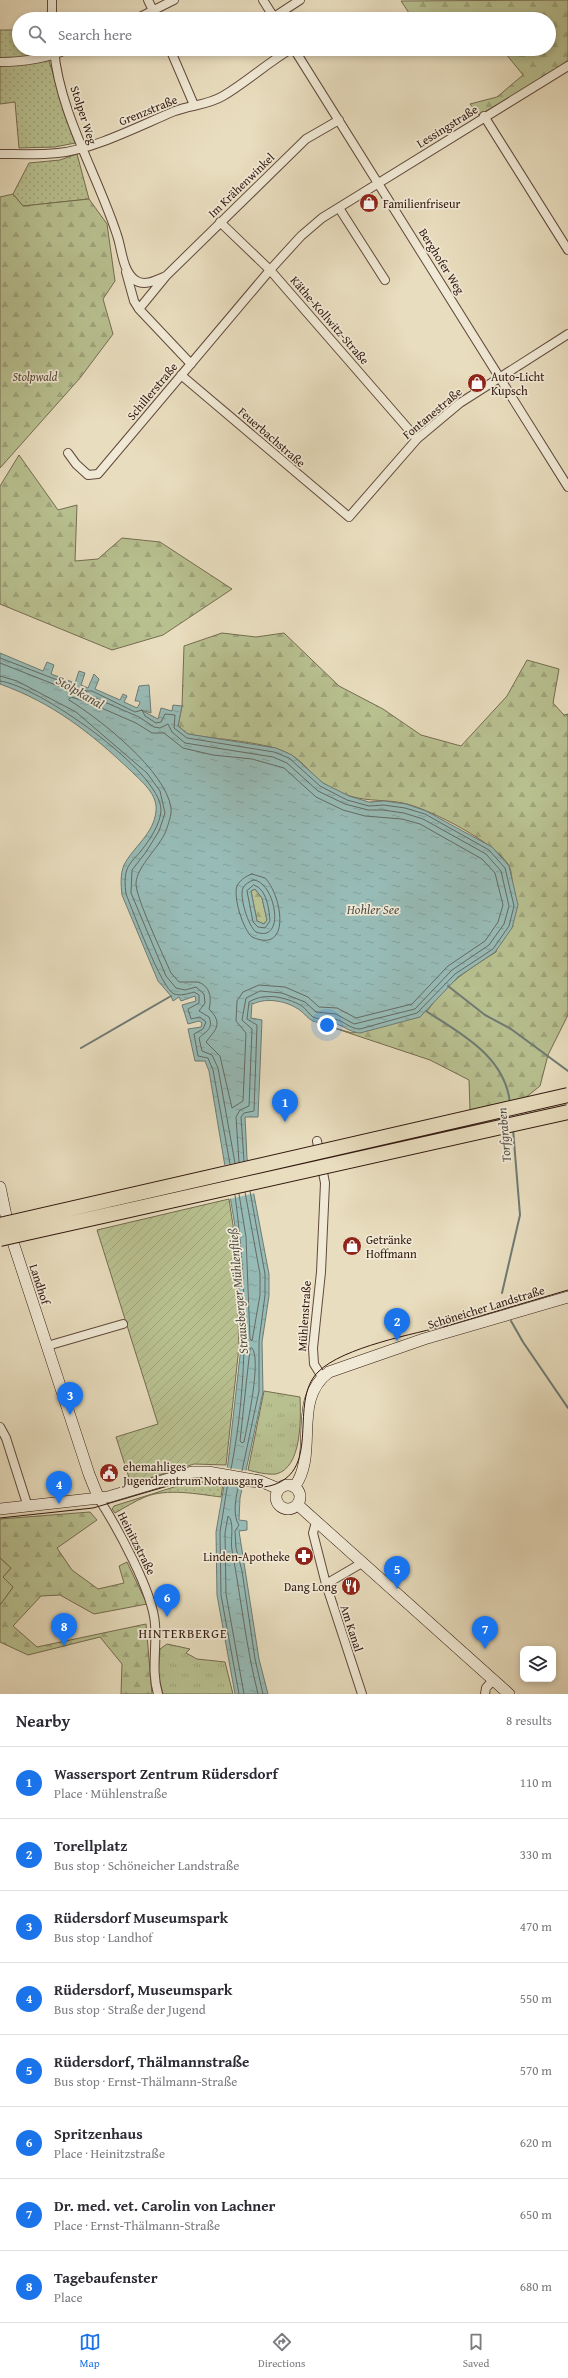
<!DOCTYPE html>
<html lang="en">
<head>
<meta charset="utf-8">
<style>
  body { margin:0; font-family:"Gentium Book Plus",serif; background:#f2f2f3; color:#2b2b33 }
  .controls { position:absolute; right:12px; bottom:12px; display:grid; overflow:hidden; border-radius:8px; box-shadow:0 2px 6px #0003 }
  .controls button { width:36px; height:36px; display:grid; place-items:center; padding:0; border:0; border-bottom:1px solid #e1e1e2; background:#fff; color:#2b2b33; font:20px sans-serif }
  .you { position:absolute; left:327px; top:1025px; width:14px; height:14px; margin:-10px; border:3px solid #fff; border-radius:50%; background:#1a73e8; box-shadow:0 0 0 6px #1a73e833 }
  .badge { display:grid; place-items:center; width:26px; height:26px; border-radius:50%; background:#1a73e8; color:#fff; font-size:13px; font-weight:700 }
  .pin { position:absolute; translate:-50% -33px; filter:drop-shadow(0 1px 2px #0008) }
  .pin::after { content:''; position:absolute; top:21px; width:14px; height:12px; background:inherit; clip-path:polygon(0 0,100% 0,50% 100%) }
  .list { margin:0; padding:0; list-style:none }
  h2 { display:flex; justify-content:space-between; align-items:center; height:52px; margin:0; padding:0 16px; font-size:17px }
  h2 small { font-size:13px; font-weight:400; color:#7c7c81 }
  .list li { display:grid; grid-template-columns:26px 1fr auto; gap:12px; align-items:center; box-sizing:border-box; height:72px; padding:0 16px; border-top:1px solid #e1e1e2 }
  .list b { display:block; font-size:15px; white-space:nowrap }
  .list p { margin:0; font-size:13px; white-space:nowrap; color:#7c7c81 }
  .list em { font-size:13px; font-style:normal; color:#7c7c81 }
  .icon { flex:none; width:22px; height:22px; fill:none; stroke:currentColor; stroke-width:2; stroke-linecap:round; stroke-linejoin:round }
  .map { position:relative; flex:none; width:568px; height:1694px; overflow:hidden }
  .search { position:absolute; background:#fff; box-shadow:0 2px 6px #0003; left:12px; right:12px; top:12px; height:44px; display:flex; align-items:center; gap:10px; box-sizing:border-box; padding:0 14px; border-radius:22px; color:#7c7c81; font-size:15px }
  .sheet { height:628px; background:#fff }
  nav { display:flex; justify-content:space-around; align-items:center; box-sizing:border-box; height:56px; border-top:1px solid #e1e1e2; background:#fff; font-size:11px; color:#7c7c81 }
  nav a { display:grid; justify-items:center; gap:2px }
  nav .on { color:#1a73e8 }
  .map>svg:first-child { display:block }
  .grass { fill:url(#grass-dots); stroke:#756c50 }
  .forest { fill:url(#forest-firs); stroke:#756c50 }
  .park { fill:url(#park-tufts); stroke:#756c50 }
  .garden { fill:url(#garden-furrows); stroke:#756c50 }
  .pitch { fill:#b8c090; stroke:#756c50 }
  .water { fill:url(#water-ripples); stroke:#6f7a73; fill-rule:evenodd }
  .pier { fill:#e8ddbe }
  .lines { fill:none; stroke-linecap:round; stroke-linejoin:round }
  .shore { stroke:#646a62; stroke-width:1 }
  .stream { stroke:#6f7a73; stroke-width:2 }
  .street-casing { stroke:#60493b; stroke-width:10 }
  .secondary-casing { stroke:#32180f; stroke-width:12 }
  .street { stroke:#f0e9d5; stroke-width:8 }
  .secondary { stroke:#f0e9d5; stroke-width:11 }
  .tram { stroke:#32180f; stroke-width:1 }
  .highway-bridge-casing { stroke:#32180f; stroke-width:16; stroke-linecap:butt }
  .highway-bridge { stroke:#e8ddbe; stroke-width:14 }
  .labels { text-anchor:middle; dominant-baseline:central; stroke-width:3.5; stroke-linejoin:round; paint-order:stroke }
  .street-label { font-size:12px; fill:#32180f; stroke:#f0e9d5 }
  .poi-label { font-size:12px; fill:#32180f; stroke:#f0e9d5; text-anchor:start }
  .park-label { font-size:12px; font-style:italic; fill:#5a4a36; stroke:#f0e9d5 }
  .water-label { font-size:13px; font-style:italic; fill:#555149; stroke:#f0e9d5 }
  .neighbourhood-label { font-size:13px; letter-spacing:1px; fill:#32180f; stroke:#f0e9d5 }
</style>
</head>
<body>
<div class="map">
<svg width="568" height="1694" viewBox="0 0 568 1694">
  <defs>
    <pattern id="grass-dots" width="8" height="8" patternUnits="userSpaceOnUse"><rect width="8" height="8" fill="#b8c090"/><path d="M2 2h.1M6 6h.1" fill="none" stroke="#9fa47b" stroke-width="1.8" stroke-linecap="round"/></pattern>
    <pattern id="forest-firs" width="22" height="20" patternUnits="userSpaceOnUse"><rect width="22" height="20" fill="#b8c090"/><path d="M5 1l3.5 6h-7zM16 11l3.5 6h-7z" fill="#9fa47b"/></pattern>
    <pattern id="park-tufts" width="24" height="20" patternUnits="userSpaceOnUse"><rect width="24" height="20" fill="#b8c090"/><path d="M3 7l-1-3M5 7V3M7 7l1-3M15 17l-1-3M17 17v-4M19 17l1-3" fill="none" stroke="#9fa47b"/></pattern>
    <pattern id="garden-furrows" width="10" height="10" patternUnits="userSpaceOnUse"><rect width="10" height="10" fill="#b8c090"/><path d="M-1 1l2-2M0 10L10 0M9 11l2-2" fill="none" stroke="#9fa47b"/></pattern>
    <pattern id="water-ripples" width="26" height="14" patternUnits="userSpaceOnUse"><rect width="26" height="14" fill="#97bbb6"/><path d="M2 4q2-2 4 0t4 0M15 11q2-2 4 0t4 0" fill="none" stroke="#83a09b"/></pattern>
  </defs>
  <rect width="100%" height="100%" fill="#e8ddbe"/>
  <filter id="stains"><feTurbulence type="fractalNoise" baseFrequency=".005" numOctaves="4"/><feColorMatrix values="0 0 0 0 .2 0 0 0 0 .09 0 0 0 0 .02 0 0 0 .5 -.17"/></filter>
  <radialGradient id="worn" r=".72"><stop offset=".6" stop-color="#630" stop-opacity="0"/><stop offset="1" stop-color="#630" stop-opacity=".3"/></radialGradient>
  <path class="grass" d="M0,30h19v19h29l1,12 26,82 -20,4 -36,1 -4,-46 -15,2z
    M77,154l12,45 -66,7 -10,-12 16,-31 31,-3z
    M193,1481l30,3 -2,13c-24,-3 -54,-9 -76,0 -10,4 -21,11 -30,16l-3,-4 2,-3z"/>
  <path class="forest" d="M568,0v60l-25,19 -64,36 -9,-11 27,-7 26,-22 -21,-26h47v-30h-136l-12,-18z
    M13,194l10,12 66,-7 18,25 8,57 -12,18 10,35 -33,44 -80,90v-271z
    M19,455l39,55 19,-5 -2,56 23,-2 24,-21 38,4 72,47 -69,46 -51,15 -112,-46v-118z
    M222,633l34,4 28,-4 55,53 44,23 38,26 40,11 46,-50 20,-36 32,9 -6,34 11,12 4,-1v301l-20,40 -8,31 -15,12 -55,12 -1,-30 -39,-20 -102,-34 24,7 76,-23c17,-26 42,-42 68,-58 5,-21 23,-66 13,-86 -11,-22 -78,-56 -102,-62 -19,-5 -38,-2 -57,-8 -8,-2 -20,-8 -27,-13 -12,-8 -19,-21 -32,-28 -23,-14 -75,-15 -103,-21l-10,-8 4,-20 2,-60z
    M255,889l7,9 5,22 -3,4 -7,-3 -6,-30z
    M90,1512l7,8 -40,28 15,22 26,19 26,-6 -5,-17 8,-4 20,42 -53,10 -34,-19 -19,1 -28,30 24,21 109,-23 6,70h-31l1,-30 -22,-27 -72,18 -28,-13v-37l13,-18 -10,-10 8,-9 -11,-10v-39z"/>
  <path class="park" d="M264,1391l36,6c1,21 2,71 -24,77 -9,1 -20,-2 -28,-4z
    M167,1644l23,5 -4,4 11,6 28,3 8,32h-70l-5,-20 2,-25z"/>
  <path class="garden" d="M229,1199l6,39 4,109 -13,118 -32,-1 -63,20 -15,-47 42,-13 -61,-194z"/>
  <path class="pitch" d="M0,1558l11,10 -8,9 10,10 -13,18z"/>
  <path class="water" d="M0,653l43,18 4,-9 7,3 -3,9 24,9 4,-12 6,2 -4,12 7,3 6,-14 5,5 -4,10 25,11 3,-6 4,2 -3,6 13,6 3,-5 -1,-2h-4l4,-15 10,-1 2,28 -10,-3 17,9 3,-11 11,3 1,-6 9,1 -4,20 10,8 88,14 16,7 31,28 26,13 20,6 15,-1 22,3 20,7 66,36 17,19 9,39 -6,23 -17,24 -37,25 -38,40 -60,16c-11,-1 -16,-7 -26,-10 -7,-2 -14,1 -21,-2 -5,-2 -8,-7 -12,-10 -13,-10 -34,-14 -48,-7l-1,-1 -1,15 11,2 -4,97h-13l2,41 22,116v22l-7,46 1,50 -23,106 -1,22 8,1v9l-8,1 20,128 9,35h-33l-18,-99 -1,-63 12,-69 13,-116 -4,-109 -28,-167 -4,-10h-10l-7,-32 13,-2 1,-4 -3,-2 -11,3 -6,-19 14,-4 -1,-5 -14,5 -2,-4 -6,4 -2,-5 -13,-15 -36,-86c-1,-9 -2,-21 2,-30 9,-18 30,-31 32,-54 2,-17 -15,-30 -25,-40 -40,-38 -78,-68 -131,-87zM255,889l7,9 5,22 -3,4 -7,-3 -6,-30z"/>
  <path class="pier" d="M250,1160l6,33 -27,6 -5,-34z
    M225,1467l24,4 -5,17 -22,-5z"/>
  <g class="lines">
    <path class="shore" d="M0,658l86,33h6l43,21 7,-2 3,6 11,7 5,-1 4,-8 10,1 -1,13 13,10 87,14 15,6 31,28 27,14 22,6 15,-1 21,3 20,6 64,36 16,18 9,38 -5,20 -16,23 -38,25 -38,39 -57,16c-10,0 -16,-8 -25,-10 -8,-2 -14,2 -22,-2 -4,-3 -7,-8 -11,-11 -16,-9 -37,-14 -53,-4l-2,17 10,6 -3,86 -10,2 -3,4 3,44
      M0,663l71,28 20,5 48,21 15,10 6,1 8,-4 4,8 13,11 88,14 14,6 31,28 27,13 23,6h15l21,3 19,6 63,35 15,17 8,35 -5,18 -15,21 -37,25 -37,39 -61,15 -18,-10 -20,-2 -11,-10 -23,-9 -22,-2 -14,7 -4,22 10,9 -3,77 -9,4 -4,7 3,45
      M0,676l17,5 59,31 71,61 13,18 5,22 -6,18 -13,21 -14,18 -1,23 35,83 10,12 9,2 11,-3 8,7 1,9 -6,8 10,6c5,12 -4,15 -10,21l3,13 10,4 6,13 17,95
      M0,681c37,4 161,90 161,129 0,13 -12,31 -20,41 -4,5 -10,10 -13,16 -4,8 -3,19 -2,27 7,17 35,94 48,100 7,2 13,0 20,-2l5,3v8l-11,6 3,10 9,-2 6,5 -3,7 -9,5 4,22 10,2 5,12 17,94
      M71,697l19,6 46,20 16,10h12l19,15 30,7 39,4 32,9 32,29 27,13 22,6 37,3 18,5 62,35 13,14 8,32 -5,17 -13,19 -37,25 -36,38 -56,14 -19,-10 -18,-1 -11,-10 -23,-10 -26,-2 -16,7 -6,9 -1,20 10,12 -3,68 -11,7 -12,-52 -14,-14c9,-12 18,-18 3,-33 3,-11 1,-23 -11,-27h-19l-8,-9c-7,-16 -36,-77 -35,-90 1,-17 23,-35 30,-52 2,-7 6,-16 5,-23 -5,-37 -71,-89 -102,-108z
      M252,874l13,4c17,17 27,77 -13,59 -9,-8 -19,-39 -15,-51 3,-6 9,-10 15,-12z
      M253,880c22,0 34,64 3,52 -8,-6 -17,-36 -13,-44 2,-4 6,-6 10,-8z
      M254,885c13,4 15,24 16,36l-5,7 -7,-1 -5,-5 -6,-31z
      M239,1194l7,43 4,102 2,2 8,-46v-21l-15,-82
      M252,1348c10,10 -5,78 -8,94l-2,1 -2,-2 10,-92z
      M231,1469c18,-90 16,-184 4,-274
      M242,1471l17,-80v-50l6,-46v-21l-15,-83
      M228,1482l-8,50 1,63 18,99
      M239,1484c-3,11 -7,32 0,41l-4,6 1,17 6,23 13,88 8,35
      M244,1694l-18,-100 -1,-61 3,-17c7,5 2,25 4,34 9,48 14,97 26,144"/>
    <path class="stream" d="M448,986l37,29 26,14 57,42
      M426,1011c35,23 79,45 84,92
      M81,1048l90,-52
      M502,1293l18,-78 -7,-86
      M511,1321l12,21 45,66"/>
    <defs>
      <path id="street" d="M148,0l9,19
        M263,0l12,19
        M274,17l26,-17
        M52,19v-19
        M136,19l38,-19
        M54,49c5,63 44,127 63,186 5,14 5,35 18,45 9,7 22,0 31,-4
        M170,49l24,56
        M294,49l274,438
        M0,62c24,0 46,-3 68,-13
        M484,116l84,134
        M0,154c19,0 39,1 58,-1 35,-3 83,-28 117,-42 16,-6 33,-6 48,-15 24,-14 44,-33 68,-47
        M339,208l46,72
        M220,222l50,48 147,169
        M126,272l8,29 5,8 52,55
        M139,309l27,-33 140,-137 33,-19
        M181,375l168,142 68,-78 43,-36 108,-69
        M68,453l8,11 12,11 10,-1 172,-204 31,-34 21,-18 246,-152
        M317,1141l8,42 -4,89 -8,76 1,16 8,13
        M47,1346l76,-22
        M0,1427l6,11 22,69
        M99,1499c18,28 54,93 56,125 2,24 -4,47 3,70
        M316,1522l-3,11 13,51 36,110
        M326,1584l36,-21
        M485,1694l1,-6 7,-8"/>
      <path id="secondary" d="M0,1187l9,43 80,244 10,25
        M276 1497a12 12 0 1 1 24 0a12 12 0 1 1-24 0Z
        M295,1486c24,-34 -4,-86 34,-114l95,-33 144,-42
        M298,1505l211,189
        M0,1509l108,-12 84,-25h16l52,9 19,8"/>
    </defs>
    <use href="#street" class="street-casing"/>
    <use href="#secondary" class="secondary-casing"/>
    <use href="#street" class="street"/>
    <use href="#secondary" class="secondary"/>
    <path class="tram" d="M443,1327l125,-37
      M0,1518l93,-10 102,-30c26,-2 54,15 78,7 49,-16 15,-83 45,-113 25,-25 96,-38 131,-47"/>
    <defs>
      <path id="highway-bridge" d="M0,1225l568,-130
        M0,1239l568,-127"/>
    </defs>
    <use href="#highway-bridge" class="highway-bridge-casing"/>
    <use href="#highway-bridge" class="highway-bridge"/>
  </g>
  <defs>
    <symbol id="shop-disc" viewBox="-11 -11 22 22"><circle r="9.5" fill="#8f2418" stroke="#f0e9d5"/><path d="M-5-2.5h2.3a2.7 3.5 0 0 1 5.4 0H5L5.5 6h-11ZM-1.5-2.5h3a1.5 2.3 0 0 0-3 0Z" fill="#fff"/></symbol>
    <symbol id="civic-disc" viewBox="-11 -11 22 22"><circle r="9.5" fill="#8f2418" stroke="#f0e9d5"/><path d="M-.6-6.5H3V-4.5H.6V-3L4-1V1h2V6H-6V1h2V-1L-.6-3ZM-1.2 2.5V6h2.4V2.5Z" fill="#fff"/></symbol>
    <symbol id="pharmacy-disc" viewBox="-11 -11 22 22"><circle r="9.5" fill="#8f2418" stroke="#f0e9d5"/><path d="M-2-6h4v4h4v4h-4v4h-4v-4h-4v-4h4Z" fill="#fff"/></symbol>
    <symbol id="restaurant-disc" viewBox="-11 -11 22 22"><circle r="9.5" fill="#8f2418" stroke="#f0e9d5"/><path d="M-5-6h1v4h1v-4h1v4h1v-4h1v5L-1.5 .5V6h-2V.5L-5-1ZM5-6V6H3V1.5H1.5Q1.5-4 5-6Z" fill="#fff"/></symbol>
  </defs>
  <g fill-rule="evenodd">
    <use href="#shop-disc" x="358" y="192" width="22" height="22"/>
    <use href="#shop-disc" x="466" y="372" width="22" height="22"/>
    <use href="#shop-disc" x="341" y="1235" width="22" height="22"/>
    <use href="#civic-disc" x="98" y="1462" width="22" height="22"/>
    <use href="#pharmacy-disc" x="293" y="1545" width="22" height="22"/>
    <use href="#restaurant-disc" x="340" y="1575" width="22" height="22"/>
  </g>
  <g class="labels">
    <g class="street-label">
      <text transform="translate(148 110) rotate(-22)">Grenzstraße</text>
      <text transform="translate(84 115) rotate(72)">Stolper Weg</text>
      <text transform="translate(447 126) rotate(-32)">Lessingstraße</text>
      <text transform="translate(241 185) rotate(-44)">Im Krähenwinkel</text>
      <text transform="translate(442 261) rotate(58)">Berghofer Weg</text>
      <text transform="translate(330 320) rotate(49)">Käthe-Kollwitz-Straße</text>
      <text transform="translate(152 391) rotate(-50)">Schillerstraße</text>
      <text transform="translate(432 413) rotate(-40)">Fontanestraße</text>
      <text transform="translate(272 437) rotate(41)">Feuerbachstraße</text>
      <text transform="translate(40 1284) rotate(72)">Landhof</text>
      <text transform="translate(486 1307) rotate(-17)">Schöneicher Landstraße</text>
      <text transform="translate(304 1316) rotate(-86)">Mühlenstraße</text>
      <text transform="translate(137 1543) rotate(63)">Heinitzstraße</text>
      <text transform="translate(352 1628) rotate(72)">Am Kanal</text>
    </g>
    <g class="poi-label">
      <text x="383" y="203">Familienfriseur</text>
      <text x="491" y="376">Auto-Licht<tspan x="491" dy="14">Kupsch</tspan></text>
      <text x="366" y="1239">Getränke<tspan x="366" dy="14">Hoffmann</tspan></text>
      <text x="123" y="1466">ehemahliges<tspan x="123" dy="14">Jugendzentrum Notausgang</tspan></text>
      <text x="290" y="1556" text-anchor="end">Linden-Apotheke</text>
      <text x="337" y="1586" text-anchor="end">Dang Long</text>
    </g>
    <g class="park-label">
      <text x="35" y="376">Stolpwald</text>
    </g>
    <g class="water-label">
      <text transform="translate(80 692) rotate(30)">Stolpkanal</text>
      <text x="373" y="909">Hohler See</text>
      <text transform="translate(504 1135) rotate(-95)">Torfgraben</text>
      <text transform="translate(238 1291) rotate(-95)">Strausberger Mühlenfließ</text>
    </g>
    <g class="neighbourhood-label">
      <text x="183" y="1633">HINTERBERGE</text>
    </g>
  </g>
  <rect width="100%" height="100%" filter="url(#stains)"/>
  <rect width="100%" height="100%" fill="url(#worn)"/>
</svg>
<div class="controls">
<button><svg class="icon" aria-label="layers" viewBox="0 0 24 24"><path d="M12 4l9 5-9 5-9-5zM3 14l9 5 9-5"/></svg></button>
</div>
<div class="you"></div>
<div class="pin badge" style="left:285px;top:1122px">1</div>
<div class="pin badge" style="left:397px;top:1341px">2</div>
<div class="pin badge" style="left:70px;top:1415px">3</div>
<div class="pin badge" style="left:59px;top:1504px">4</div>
<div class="pin badge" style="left:397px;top:1589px">5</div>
<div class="pin badge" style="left:167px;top:1617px">6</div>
<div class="pin badge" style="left:485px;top:1649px">7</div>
<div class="pin badge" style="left:64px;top:1646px">8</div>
<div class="search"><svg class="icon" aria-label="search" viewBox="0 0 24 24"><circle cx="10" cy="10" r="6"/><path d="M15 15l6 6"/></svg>Search here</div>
</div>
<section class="sheet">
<h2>Nearby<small>8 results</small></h2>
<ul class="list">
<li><span class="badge">1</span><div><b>Wassersport Zentrum Rüdersdorf</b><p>Place · Mühlenstraße</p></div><em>110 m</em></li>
<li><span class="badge">2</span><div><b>Torellplatz</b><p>Bus stop · Schöneicher Landstraße</p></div><em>330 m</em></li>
<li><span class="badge">3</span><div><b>Rüdersdorf Museumspark</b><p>Bus stop · Landhof</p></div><em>470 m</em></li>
<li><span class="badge">4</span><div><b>Rüdersdorf, Museumspark</b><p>Bus stop · Straße der Jugend</p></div><em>550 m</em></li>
<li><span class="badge">5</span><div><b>Rüdersdorf, Thälmannstraße</b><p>Bus stop · Ernst-Thälmann-Straße</p></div><em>570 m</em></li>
<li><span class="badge">6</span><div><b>Spritzenhaus</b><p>Place · Heinitzstraße</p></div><em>620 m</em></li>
<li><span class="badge">7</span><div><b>Dr. med. vet. Carolin von Lachner</b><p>Place · Ernst-Thälmann-Straße</p></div><em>650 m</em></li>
<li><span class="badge">8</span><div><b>Tagebaufenster</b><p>Place</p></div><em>680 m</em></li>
</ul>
</section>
<nav>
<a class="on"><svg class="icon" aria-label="map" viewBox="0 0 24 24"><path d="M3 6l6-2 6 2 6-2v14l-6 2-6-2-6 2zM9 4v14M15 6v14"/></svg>Map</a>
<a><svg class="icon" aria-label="directions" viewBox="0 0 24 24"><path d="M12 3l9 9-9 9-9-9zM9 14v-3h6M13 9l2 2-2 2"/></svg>Directions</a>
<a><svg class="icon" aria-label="saved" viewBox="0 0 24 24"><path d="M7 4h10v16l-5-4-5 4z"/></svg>Saved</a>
</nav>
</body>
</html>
